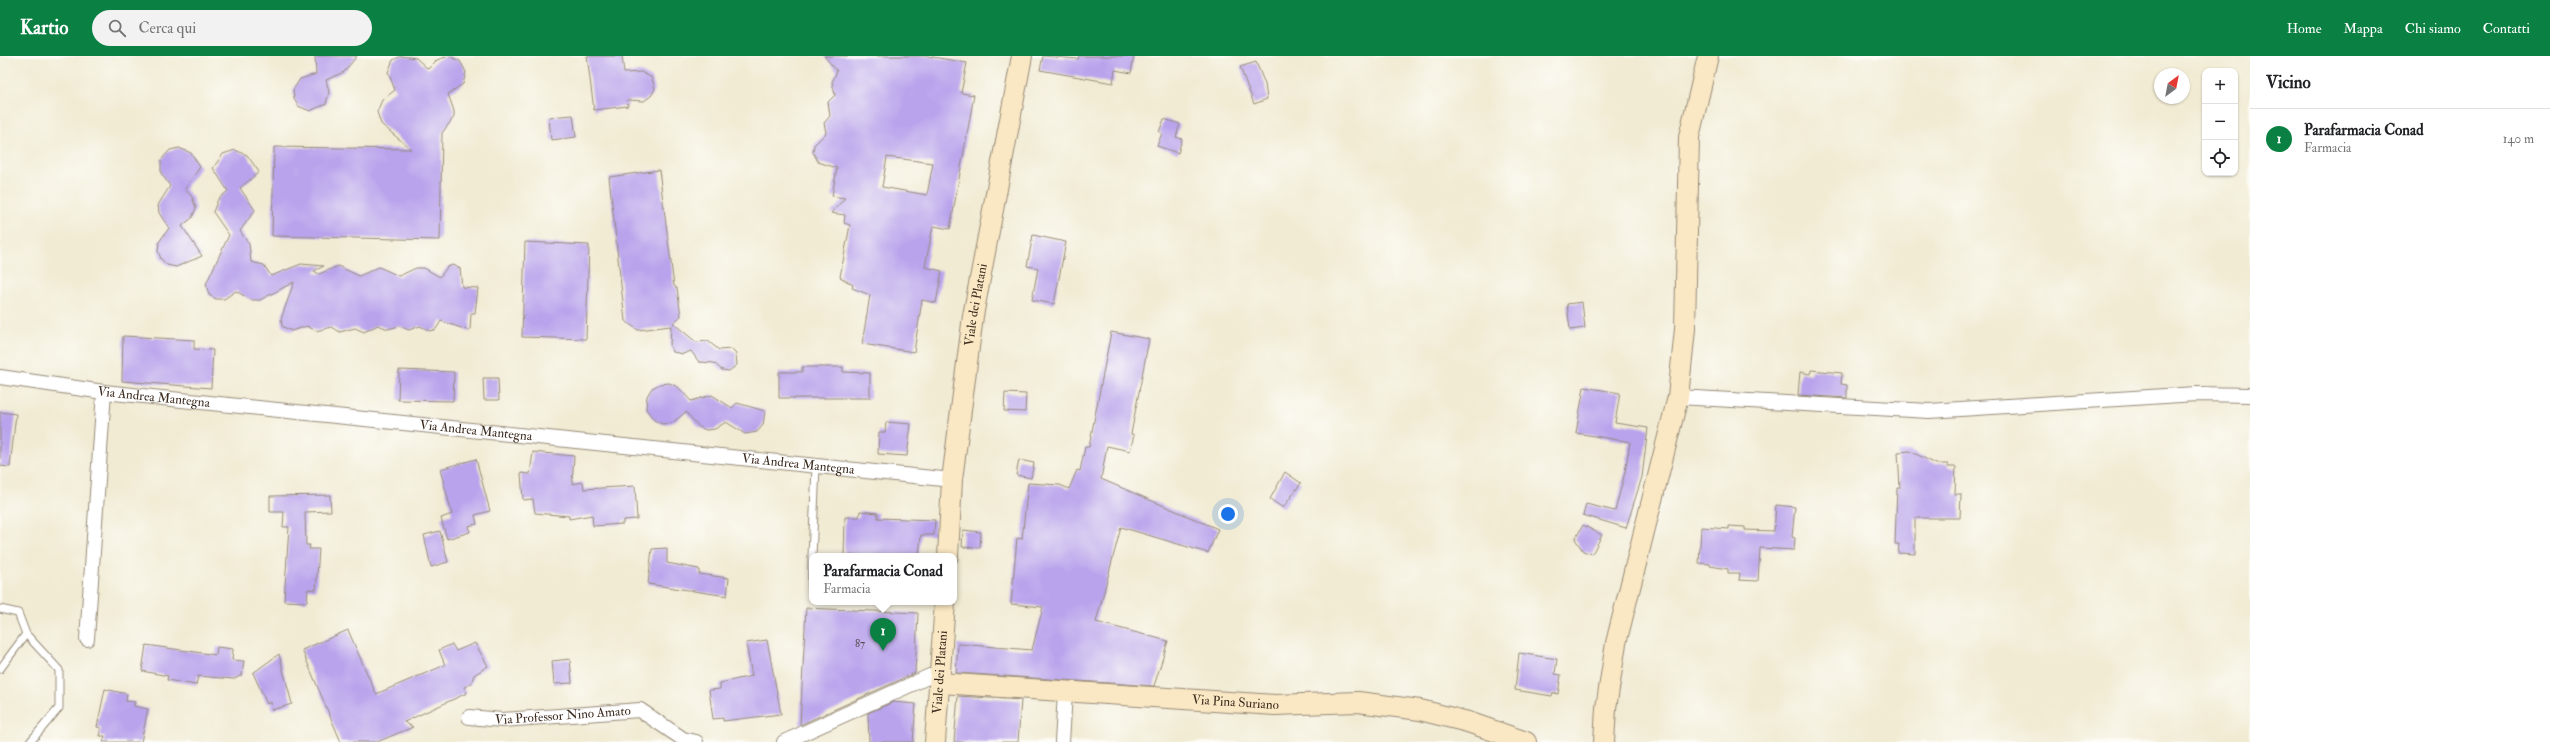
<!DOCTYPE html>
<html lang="it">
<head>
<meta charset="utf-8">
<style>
  body { margin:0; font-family:"IM FELL Double Pica",serif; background:#f2f2f2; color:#202124 }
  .controls { position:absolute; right:12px; top:12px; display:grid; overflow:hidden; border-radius:8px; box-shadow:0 1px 3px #0004 }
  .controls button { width:36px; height:36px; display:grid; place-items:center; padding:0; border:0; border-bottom:1px solid #e0e0e0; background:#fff; color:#202124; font:20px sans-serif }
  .compass { position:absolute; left:2154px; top:12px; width:36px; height:36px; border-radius:50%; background:#fff; box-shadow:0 1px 3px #0004; rotate:32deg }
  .you { position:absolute; left:1228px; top:458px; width:14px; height:14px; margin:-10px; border:3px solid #fff; border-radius:50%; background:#1a73e8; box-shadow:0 0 0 6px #1a73e833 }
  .badge { display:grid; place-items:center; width:26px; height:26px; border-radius:50%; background:#0b8043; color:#fff; font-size:13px; font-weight:700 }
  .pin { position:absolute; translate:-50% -33px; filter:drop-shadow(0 1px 2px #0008) }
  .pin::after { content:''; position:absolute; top:21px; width:14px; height:12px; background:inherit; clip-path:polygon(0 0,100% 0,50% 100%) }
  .popup { position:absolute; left:809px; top:497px; width:148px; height:52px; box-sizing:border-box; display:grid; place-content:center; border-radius:8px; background:#fff; filter:drop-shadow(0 1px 3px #0005); font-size:13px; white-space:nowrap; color:#757577 }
  .popup b { font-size:15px; color:#202124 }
  .popup::after { content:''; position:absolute; left:50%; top:100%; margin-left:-8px; border:8px solid transparent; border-top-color:#fff }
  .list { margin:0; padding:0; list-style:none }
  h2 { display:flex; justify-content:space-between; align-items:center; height:52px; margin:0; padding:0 16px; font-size:17px }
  h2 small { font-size:13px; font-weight:400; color:#757577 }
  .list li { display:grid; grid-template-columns:26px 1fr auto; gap:12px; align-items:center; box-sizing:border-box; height:60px; padding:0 16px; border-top:1px solid #e0e0e0 }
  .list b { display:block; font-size:15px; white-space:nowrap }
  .list p { margin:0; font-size:13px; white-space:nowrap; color:#757577 }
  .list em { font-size:13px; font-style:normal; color:#757577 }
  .icon { flex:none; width:22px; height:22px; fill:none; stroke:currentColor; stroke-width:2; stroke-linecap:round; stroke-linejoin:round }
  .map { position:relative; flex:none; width:2250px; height:686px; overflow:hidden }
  header { display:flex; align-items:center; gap:24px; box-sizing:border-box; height:56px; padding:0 20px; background:#0b8043; color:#fff }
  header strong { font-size:19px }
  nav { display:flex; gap:22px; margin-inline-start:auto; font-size:14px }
  .search { width:280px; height:36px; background:#f2f2f2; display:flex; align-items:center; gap:10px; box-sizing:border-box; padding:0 14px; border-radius:22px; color:#757577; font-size:15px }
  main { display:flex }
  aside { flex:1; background:#fff }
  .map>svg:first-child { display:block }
  .building { fill:#b8a3ec; fill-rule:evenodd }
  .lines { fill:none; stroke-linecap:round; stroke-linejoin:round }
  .lane-casing { stroke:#968a78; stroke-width:9 }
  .street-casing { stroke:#968a78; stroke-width:16 }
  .secondary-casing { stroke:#968a78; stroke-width:22 }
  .lane { stroke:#fff; stroke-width:7 }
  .street { stroke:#fff; stroke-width:14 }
  .secondary { stroke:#fae7c3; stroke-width:20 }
  .labels { text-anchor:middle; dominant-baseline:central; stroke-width:3.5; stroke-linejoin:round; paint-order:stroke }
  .number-label { font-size:11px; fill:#5a4852 }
  .street-label { font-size:13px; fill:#3b2a1e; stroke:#fdfcf7 }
</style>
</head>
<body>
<header>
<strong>Kartio</strong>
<div class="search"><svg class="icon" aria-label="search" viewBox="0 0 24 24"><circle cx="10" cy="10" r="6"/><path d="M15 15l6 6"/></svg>Cerca qui</div>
<nav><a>Home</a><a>Mappa</a><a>Chi siamo</a><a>Contatti</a></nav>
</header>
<main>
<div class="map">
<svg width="2250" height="686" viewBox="0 0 2250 686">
  <rect width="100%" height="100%" fill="#fdfcf7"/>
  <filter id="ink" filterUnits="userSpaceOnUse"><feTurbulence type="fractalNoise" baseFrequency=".025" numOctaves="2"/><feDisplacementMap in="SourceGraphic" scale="8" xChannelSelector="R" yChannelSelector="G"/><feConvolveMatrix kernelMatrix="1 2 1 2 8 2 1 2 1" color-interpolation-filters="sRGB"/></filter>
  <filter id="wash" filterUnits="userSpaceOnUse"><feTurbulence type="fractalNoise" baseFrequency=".012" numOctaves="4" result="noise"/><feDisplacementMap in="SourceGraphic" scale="16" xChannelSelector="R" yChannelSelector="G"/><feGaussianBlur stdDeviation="0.9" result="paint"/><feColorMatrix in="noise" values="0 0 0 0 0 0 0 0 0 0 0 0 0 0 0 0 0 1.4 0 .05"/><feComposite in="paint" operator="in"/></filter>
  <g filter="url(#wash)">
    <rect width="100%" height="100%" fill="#f1ebd3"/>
    <g id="blocks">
      <path class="building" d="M315,0h42l-13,16 -18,8 3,12 -3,12 -16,7 -12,-5 -4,-8 -1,-8 7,-11 16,-5z
        M401,0l15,2 12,11 9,-9 12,-4 11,5 6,11 -3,12 -15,10 6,17v6l-12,16 -2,107 -168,-4 2,-89 137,2 -30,-25 -4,-12 5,-12 13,-10 -7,-18 5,-12z
        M587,0h35l2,17 17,-1 11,6 3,11 -4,7 -7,5 -17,-1 1,6 -34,4z
        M824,0h104l39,7 -6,30 13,2 -24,134 -17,-3 -8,41 17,4 -6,32 -14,-3 -8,52 -52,-8 8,-49 -18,-7 1,-3 -13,-8 10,-52 -6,-2 1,-8 -14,-2 14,-15 -13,-2 5,-28 -19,-6 -5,-10 1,-7 12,-12 -2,-10 6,-7 -2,-14 7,-7 -3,-13 5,-11zM887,101l46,6 -6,32 -45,-8z
        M1043,0l35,3 1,-3h55l-3,17 -16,-3 -2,13 -73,-13z
        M1256,6l9,22 2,15 -13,5 -14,-37z
        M573,59l3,22 -25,3 -2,-23z
        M1164,63l16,5 -4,13 6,2 -4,14 -21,-7 5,-13 -3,-1z
        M179,92l12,5 9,14 -15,22 7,8 4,11 -4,10 -10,8 20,30 -26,11 -9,-2 -6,-6 -3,-8 1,-9 10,-14 -10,-15 -1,-8 12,-19 -9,-13v-13l9,-10z
        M235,94l12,5 12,17 -19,16 15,22 -15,21 9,13 2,18 13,3 7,11 30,-12 23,2 -10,5 5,3 19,-8 21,10 20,-9 20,9 17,-8h8l16,9 7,-10 6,-2 7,3 2,19 16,1 -3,25h-4l-1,18 -29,-10 -5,8 -6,2 -10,-5 -11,4 -10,-4 -11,3 -10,-4 -14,7 -9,-4 -15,4 -8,-5 -16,4 -9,-5 -16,5 -9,-5 -1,-7 13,-37 -34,18h-9l-15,-9 -12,8h-8l-7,-4 -3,-11 23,-49 -16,-23 5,-13 10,-8 -15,-23 10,-14z
        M659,114l15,116 3,2 4,28 -8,7 23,19 12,-1 11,9 12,-1 5,5 1,11 -8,6 -7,-1 -8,-7 -15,-1 -8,-11 -8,3 -10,-2 -3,-6 1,-20 -33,4 -13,-9 -16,-144z
        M1033,179l33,7 -12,62 -22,-4 6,-32 -11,-2z
        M525,186l64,3 -3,94 -64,-2z
        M1582,246l3,26 -15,2 -3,-26z
        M1111,276l38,7 -18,95 3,1 -4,16 -23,-5 -6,33 117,50 -10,24 -87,-26 -25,95 72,19 -14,45 -198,-13 2,-29 74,6 11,-43 -32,-3 6,-66 5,1 6,-56 32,2 9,4 8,-19 3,1 5,-24h4z
        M123,280l71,4v9l19,1 -2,38 -89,-7z
        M802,311h41v5l27,1v25h-91v-26h23z
        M399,314l55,2 -1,29 -55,-1z
        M1811,314l31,3 -1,11 6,1v13l-49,-3 2,-23 10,2z
        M483,322h15l1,22h-15z
        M669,327l9,4 13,14 21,-6 20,13 5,-5 28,8 -2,14 -6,7 -12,2 -19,-12 -11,7 -9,1 -7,-3 -13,-15 -14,11 -10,1 -8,-4 -8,-11 1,-13 5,-8 8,-4z
        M1584,331l36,6 -5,30 33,5 -6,49 -16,51 -43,-13 3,-11 29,7 10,-39 5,-30 -54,-9z
        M1005,337l21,1 -1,18 -21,-1z
        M0,356l16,2 -6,53 -10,-1z
        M886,366l25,2 -4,32 -29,-2 1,-22h6z
        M1910,395l26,13h12v3h8l-1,27h6l-1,24h-45v36l-17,-1 1,-9h-4l2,-56h3l-2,-36z
        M533,396l41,4 -2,28 11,-2 1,7 51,-3 2,33 -14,1v4l-30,2 -1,-11 -23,4v-3l-34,-3 -2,-14 -10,1 -2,-27 9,1z
        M476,403l14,52 -15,4 2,9 -9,2 2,6 -23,7 -6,-21 11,-4 -12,-45z
        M1019,404l15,3 -3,15 -15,-3z
        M1285,416l16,11 -18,25 -13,-9z
        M330,439l1,16 -26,1 1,33h4l-1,4h10l-3,41 -8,-1 -1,13 -23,-1 5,-74h-6l1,-15h-14v-16z
        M1776,449l19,2 -3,30 3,1 -1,12 -34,-2 -2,33 -19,-1 1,-7h-12v-4l-18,-3v-2l-11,-1 2,-36 28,2v-3l16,1v3l29,1z
        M860,455l18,2v5l57,2 -1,15h-13l-2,21h-75l1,-39h14z
        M1583,469l19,10 -10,19 -9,-3 -8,-12z
        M963,474l18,2 -1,16 -18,-1z
        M440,475l8,31 -17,5 -7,-32z
        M667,492v15l32,6v5l30,4 -2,18 -79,-12 4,-35z
        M806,552l112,5 -3,60 -115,52z
        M348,574l28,64 69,-29 -6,-15 13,-6 4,7 19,-8 13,23 -14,9 -3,9 -7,3 3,6 -63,29 9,5 -36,15h-36l-39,-92z
        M767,584l14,74 -58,7v-3l-10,1 -4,-29 11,-1v-6l32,-7 -6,-33z
        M146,589l70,10 1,-8 16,2 -1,11 12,1 -2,14 -8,4 -36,-3 -2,9 -29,-5 1,-4 -26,-5z
        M1519,597l38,6 -2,15 6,1 -3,19 -5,-1 -1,3 -37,-6z
        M279,598l13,50 -20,6 -1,-8 -4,2 -14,-31z
        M570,603l2,24 -18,1 -2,-23z
        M105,633l22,5 -1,7 9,1 -1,4 14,3 -7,33h-38l2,-6h-5l1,-8 -4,-1z
        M958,640l63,4 -3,42h-64z
        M893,646l23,2 -3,38h-44l-1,-29z"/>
    </g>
  </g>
  <g filter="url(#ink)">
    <use href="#blocks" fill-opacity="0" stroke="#968a78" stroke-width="1"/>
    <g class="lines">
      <defs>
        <path id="lane" d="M812,500l4,-89
          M812,500v31
          M0,553l18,4 8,21 33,36v38l-29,34
          M0,613l26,-35"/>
        <g id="street">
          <path id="s1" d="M0,321l104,15 848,88"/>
          <path d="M1678,341l251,14 267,-17 54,1"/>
          <path d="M87,583l17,-247"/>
          <path id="s2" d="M469,661l33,3 138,-10 43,29 13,3"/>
          <path d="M784,686l157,-71"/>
          <path d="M1062,686l3,-49"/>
        </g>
        <g id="secondary">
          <path id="s3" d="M948,500l4,-76 21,-164 49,-260"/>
          <path id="s4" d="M940,627l335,22 83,-3 62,8 48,12 58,20"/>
          <path id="s5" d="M935,686l10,-140"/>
          <path d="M1604,686l2,-34 10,-65 62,-246 7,-68 4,-192 19,-81"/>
        </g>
      </defs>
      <use href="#lane" class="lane-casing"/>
      <use href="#street" class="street-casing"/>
      <use href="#secondary" class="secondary-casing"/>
      <use href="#lane" class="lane"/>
      <use href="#street" class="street"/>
      <use href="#secondary" class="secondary"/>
    </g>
  </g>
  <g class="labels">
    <g class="number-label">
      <text x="860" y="587">87</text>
    </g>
    <g class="street-label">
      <text stroke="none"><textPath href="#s3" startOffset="253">Viale dei Platani</textPath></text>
      <text stroke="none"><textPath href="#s1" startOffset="155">Via Andrea Mantegna</textPath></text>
      <text stroke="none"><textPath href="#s1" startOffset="479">Via Andrea Mantegna</textPath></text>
      <text stroke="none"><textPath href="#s1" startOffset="803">Via Andrea Mantegna</textPath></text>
      <text stroke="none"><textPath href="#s5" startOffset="70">Viale dei Platani</textPath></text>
      <text stroke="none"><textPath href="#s4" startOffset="296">Via Pina Suriano</textPath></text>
      <text stroke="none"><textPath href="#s2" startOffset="94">Via Professor Nino Amato</textPath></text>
    </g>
  </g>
</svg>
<div class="controls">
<button>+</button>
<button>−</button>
<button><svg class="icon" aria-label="locate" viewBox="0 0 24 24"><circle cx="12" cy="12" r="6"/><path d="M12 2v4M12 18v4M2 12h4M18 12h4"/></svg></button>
</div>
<svg class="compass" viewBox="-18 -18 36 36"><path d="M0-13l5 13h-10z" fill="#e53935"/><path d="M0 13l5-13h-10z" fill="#757577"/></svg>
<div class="you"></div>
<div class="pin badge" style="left:883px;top:595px">1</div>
<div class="popup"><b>Parafarmacia Conad</b>Farmacia</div>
</div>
<aside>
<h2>Vicino<small></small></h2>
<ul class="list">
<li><span class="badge">1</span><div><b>Parafarmacia Conad</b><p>Farmacia</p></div><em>140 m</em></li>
</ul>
</aside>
</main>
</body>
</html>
